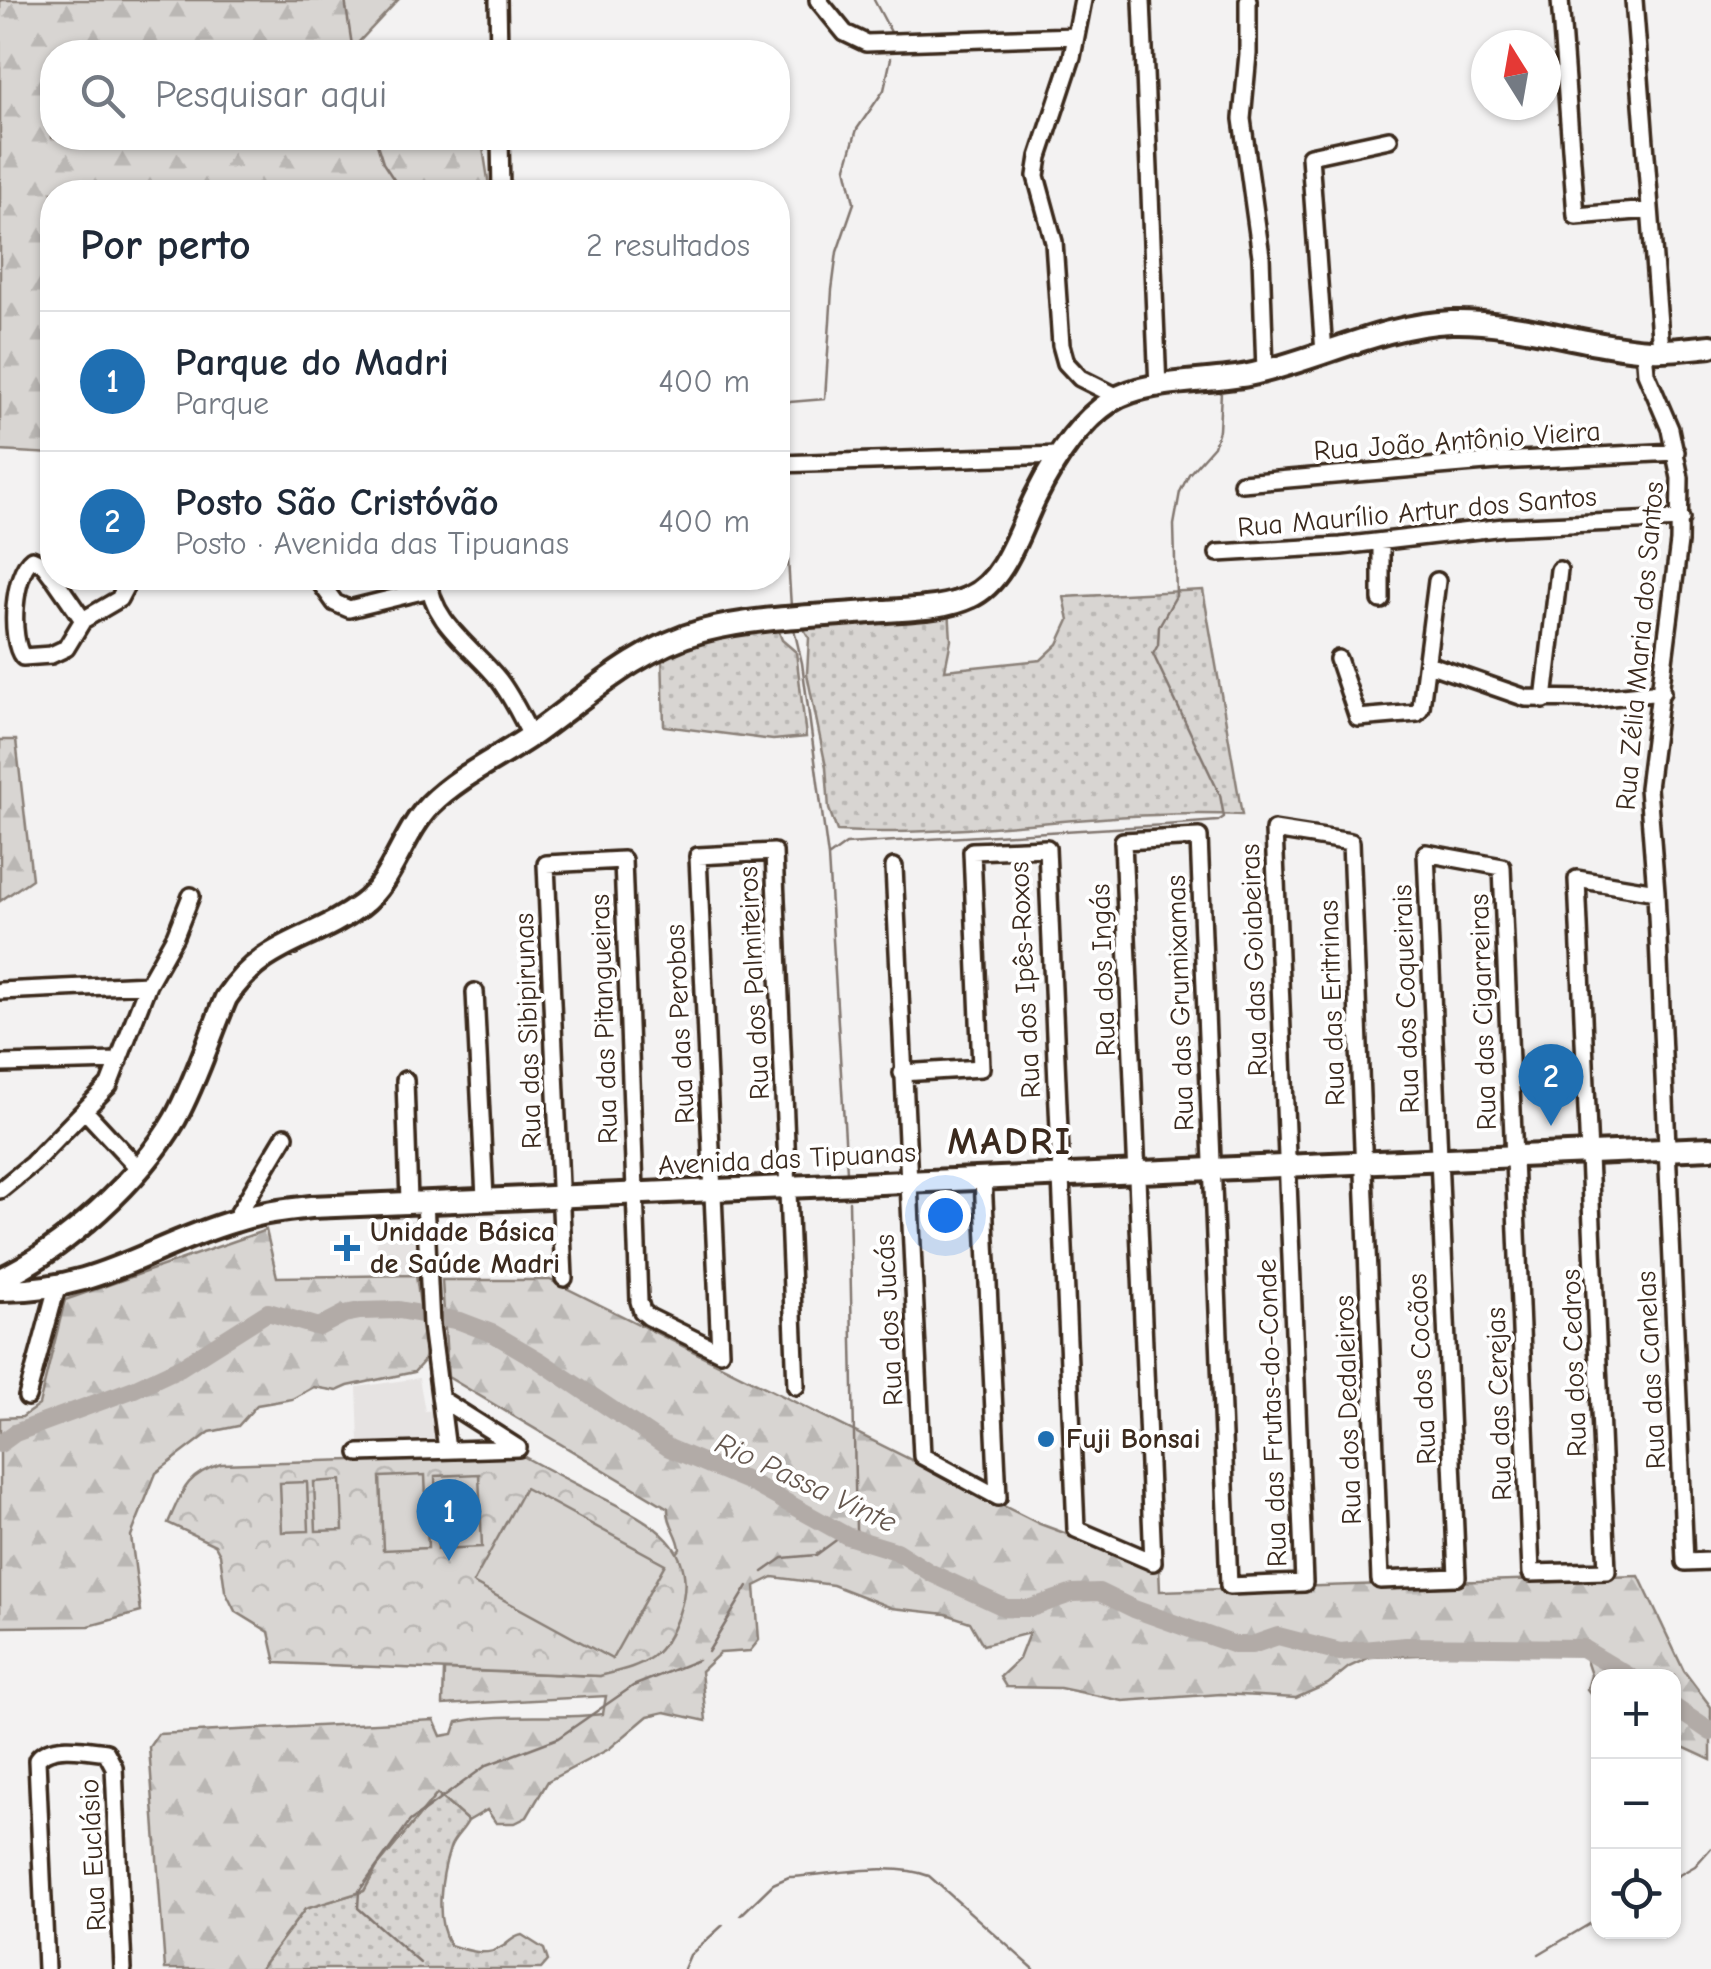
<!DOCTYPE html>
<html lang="pt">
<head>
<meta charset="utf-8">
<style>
  body { margin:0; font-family:"Comic Neue",sans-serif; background:#f2f2f3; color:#1f2937 }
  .controls { position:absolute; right:30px; bottom:30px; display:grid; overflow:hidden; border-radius:20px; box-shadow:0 2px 8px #0004 }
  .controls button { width:90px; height:90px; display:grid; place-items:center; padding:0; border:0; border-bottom:2px solid #e0e1e3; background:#fff; color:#1f2937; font:50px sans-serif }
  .compass { position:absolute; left:1471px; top:30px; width:90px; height:90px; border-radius:50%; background:#fff; box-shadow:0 2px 8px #0004; rotate:349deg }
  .you { position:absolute; left:945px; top:1215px; width:35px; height:35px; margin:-25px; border:8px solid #fff; border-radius:50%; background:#1a73e8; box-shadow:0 0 0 15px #1a73e833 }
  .badge { display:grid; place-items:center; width:65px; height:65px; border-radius:50%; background:#1f6fb2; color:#fff; font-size:32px; font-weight:700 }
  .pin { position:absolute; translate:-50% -82px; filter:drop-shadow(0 2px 5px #0008) }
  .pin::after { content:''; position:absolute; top:52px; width:35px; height:30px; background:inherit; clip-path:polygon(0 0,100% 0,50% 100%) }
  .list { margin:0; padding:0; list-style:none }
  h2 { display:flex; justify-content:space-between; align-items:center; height:130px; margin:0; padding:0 40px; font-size:42px }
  h2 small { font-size:32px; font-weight:400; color:#747a83 }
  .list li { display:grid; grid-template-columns:65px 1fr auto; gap:30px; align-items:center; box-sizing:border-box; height:140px; padding:0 40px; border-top:2px solid #e0e1e3 }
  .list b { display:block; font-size:38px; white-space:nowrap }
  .list p { margin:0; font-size:32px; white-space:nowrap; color:#747a83 }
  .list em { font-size:32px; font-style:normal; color:#747a83 }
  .icon { flex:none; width:55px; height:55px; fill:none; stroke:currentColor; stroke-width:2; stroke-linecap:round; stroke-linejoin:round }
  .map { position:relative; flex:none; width:1711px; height:1969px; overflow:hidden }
  .search { position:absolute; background:#fff; box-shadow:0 2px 8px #0004; left:40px; top:40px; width:750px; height:110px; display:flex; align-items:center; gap:25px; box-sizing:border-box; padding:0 35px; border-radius:40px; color:#747a83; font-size:38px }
  .panel { position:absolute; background:#fff; box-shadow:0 2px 8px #0004; left:40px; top:180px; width:750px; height:410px; border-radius:40px }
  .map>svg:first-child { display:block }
  .built { fill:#e6e3e2 }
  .grass { fill:url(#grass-dots); stroke:#8a8078; stroke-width:2.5 }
  .forest { fill:url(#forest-firs); stroke:#8a8078; stroke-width:2.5 }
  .park { fill:url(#park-crowns); stroke:#8a8078; stroke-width:2.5 }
  .garden { fill:#d8d5d2; stroke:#8a8078; stroke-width:2.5 }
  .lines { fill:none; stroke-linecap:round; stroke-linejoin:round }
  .stream { stroke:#827770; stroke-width:2.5 }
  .river { stroke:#b2aba7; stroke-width:18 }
  .minor-casing { stroke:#3b2a1e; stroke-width:22 }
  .major-casing { stroke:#3b2a1e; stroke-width:28 }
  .minor { stroke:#fff; stroke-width:15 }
  .major { stroke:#fff; stroke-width:20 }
  .poi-dot { fill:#1f6fb2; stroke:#fff; stroke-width:4 }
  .labels { text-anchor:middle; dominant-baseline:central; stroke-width:8; stroke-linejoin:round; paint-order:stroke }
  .street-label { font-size:28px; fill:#3b2a1e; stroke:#fff }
  .poi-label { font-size:28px; font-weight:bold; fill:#3b2a1e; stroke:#fff; text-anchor:start }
  .water-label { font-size:30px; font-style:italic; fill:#65574e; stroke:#fff }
  .district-label { font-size:38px; font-weight:bold; letter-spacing:2.5px; fill:#3b2a1e; stroke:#fff }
</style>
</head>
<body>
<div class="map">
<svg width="1711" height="1969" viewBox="0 0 1711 1969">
  <defs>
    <pattern id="grass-dots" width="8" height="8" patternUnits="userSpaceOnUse" patternTransform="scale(2.5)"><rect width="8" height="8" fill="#d8d5d2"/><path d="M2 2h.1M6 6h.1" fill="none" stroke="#bab7b4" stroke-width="1.8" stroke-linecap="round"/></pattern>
    <pattern id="forest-firs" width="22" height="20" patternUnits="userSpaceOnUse" patternTransform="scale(2.5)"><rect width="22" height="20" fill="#d8d5d2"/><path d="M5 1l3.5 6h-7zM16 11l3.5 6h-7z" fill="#bab7b4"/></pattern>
    <pattern id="park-crowns" width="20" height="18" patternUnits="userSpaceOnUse" patternTransform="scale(2.5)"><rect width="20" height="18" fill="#d8d5d2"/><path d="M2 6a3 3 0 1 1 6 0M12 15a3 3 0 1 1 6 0" fill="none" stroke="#bab7b4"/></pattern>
  </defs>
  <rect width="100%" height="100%" fill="#f3f2f2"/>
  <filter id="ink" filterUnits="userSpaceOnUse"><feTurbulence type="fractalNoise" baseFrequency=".01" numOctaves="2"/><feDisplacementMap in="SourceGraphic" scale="20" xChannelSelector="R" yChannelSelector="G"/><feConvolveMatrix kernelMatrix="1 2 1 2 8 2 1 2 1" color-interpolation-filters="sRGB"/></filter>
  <g filter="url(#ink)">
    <path class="built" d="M420,1220l3,52 -44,2 -4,-52z
      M419,1378l6,33 12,-1 5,26 -4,10 -24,2 -1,-8 -54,2 -2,-55z"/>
    <path class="grass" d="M1203,590l39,225c-135,-7 -269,23 -405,16l-8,-22 -3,-42 -19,-93 2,-36 -8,-14 148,-16 2,32 -6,30 96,-10 17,-16 11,-24 -5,-23z
      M776,624l6,16 14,12 10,85 -33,3 -109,-14 -2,-73 13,-8z
      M437,1794l31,27c-5,10 -15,17 -18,27 -9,28 -16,72 0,97 16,5 34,12 50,3 9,-4 11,-11 22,-13l22,14 4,12 -7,8h-281l45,-60 59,-18 13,-24z"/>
    <path class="forest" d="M0,0h398l-40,43 10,9h-316v86h419l12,10 7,44h-438v262l-52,-3z
      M0,740h16l16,139 -32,22z
      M266,1230l11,47 139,-2 10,75 -3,12 -9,10 -66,14 -11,5 -23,-4 -22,12 -35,6 -19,21 -28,6 -54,41 -25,63 10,76 -52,14 -89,1v-209l22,-1 17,-12 26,-105z
      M442,1280h108l490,244 119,44 1,23 479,-15 45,95 27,36v53l-37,-17v-67h-76v27l-11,-14 4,-14 -9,-27 -212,9 -21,10 -21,17 -32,14 -75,-4 -98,7 -63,-13 -54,-1 -6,-10 19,-18 10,-26 -46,12 -13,-23 -24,-8 -54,-6 -59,-23 -60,-8 -18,9 4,54 -9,11 -30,2 -19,18 5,50 -41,-9 -17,4 -39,33 -61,32 -21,36 -12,6h-19l-9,-13 -19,11 -31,-27 -60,73 -13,24 -59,18 -45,60h-95l-16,-222 9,-13 276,-14 7,16 12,-2 4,-12c49,-10 98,-2 146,-8l3,-18 -163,9 1,-35 156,6 85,-93 -8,-30 3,-4c-1,-15 -13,-25 -12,-41l-220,-131z"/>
    <path class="park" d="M521,1455c25,14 51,27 76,40 50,25 106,50 82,118 -17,48 -33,51 -79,63l-324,-13 -7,-31 -34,-21 -10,-20 -5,-37 -5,-9 -47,-22c14,-31 17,-48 53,-59z"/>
    <path class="garden" d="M479,1474l3,73 -44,2 -3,-73z
      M425,1475l3,73 -45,2 -3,-73z
      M341,1480l2,50 -27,1 -2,-49z
      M307,1482l2,49 -27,1 -2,-49z
      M525,1488l140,76 -53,95 -139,-76z"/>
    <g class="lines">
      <path class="stream" d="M345,0l8,52
        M874,0l18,34
        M375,138l8,25 19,29
        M778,403l47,-4 7,-109 5,-38 17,-49 -8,-36 11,-38 27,-39 7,-32
        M778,510l10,49 3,48
        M794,629l8,34 26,194 19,315
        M828,857l18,-13 319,-19 53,-4 6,-4 -4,-22 -67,-141 5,-9 1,-19 17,-30 -2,-71 6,-33 9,-18 25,-28 5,-16 2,-38
        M849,1201l7,328 4,11
        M763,1572l20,-14 33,-3 23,-17 8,-2
        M708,1652l40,-66
        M1674,1878l21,-12 16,-18
        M741,1915l32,-31 16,-7c40,-2 104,-16 140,-1l105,93
        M1539,1954l59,-35
        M420,1963l-62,-55 1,-17 51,-70 77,-56 71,-27 75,-52 65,-26
        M684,1969l6,-14 33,-30"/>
      <path class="river" d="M0,1444l15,-11 119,-44 47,-22 87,-55 51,15 25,-13 16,-3 39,-1 61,11 34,13 46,27 129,87 81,34 97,54 49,15 35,22 75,35h25l42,-15 26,-1 35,17 101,36h17l26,-9 62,16 66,-6 176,2 47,28
        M1674,1707l37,25"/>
      <defs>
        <path id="minor" d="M498,0l1,52
          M818,0l27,33 21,10 210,-7
          M1083,0l-11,57 -33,100 -3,19 18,66 7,103 5,18 14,15 38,19
          M1142,0l16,388
          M1248,0v54l-6,65 19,137 4,115
          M1560,0l16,216 74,-6
          M1634,0l27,350
          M500,138l1,54
          M1644,349l2,24 24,56 10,49 -1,64 -31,246 8,104 29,670 26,-1
          M1324,353l-14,-197 79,-17
          M778,464l283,-9
          M1242,483l256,-22 178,-9
          M1381,542v58
          M1218,553l123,-7 163,-19 177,-8
          M52,576l-9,-12 -11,-5c-19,14 -23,80 -9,98l28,-2 15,-7 17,-28 36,-21 11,-21
          M54,578l29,42
          M317,578l18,25 14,6 81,-20
          M429,578c1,44 46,71 70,102 13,17 22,37 32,55
          M1338,659l20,59 59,-5 4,-6 16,-126
          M1428,664l98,34 65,1 71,-7
          M1544,700l15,-130
          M894,867l28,589 76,41 -15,-319
          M0,991l148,-7
          M475,992l10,206
          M2,1064l117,-3
          M902,1073l79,-5 -9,-217 75,-3 29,681 77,33 -30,-721 76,-4 30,749 75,-3 -30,-753 77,12 29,738 77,-3 -31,-724 76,14 29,706 76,-2 -30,-692 79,13
          M405,1080l4,121
          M86,1112l53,57
          M0,1190l32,-26 77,-79 39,-101 27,-48 16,-40
          M425,1201l6,124 16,125
          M234,1221l51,-85
          M564,1278l-18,-414 77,-4 16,441 3,10 7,6 71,35 -22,-496 76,-4 22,534
          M27,1397l30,-110
          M441,1399l77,49
          M359,1453l159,-5
          M46,1969l-9,-209c12,-18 49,-11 69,-8l8,15 9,202"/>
        <path id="major" d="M0,1279c64,-30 140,-99 175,-160 21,-38 34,-81 51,-121 38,-58 86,-56 135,-93 32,-24 41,-71 69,-100 29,-29 67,-46 101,-69 54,-38 105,-87 171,-105 58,-15 122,-15 182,-20 28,-2 61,-2 86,-14 36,-16 49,-68 66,-101 17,-34 43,-74 75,-95 34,-22 97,-18 137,-26 68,-14 132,-50 203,-53 68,-2 132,24 199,28 20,1 41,-2 61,-4
          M0,1290c100,1 146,-43 235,-69 24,-8 50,-11 76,-14l1400,-59"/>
      </defs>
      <use href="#minor" class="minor-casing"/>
      <use href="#major" class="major-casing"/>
      <use href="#minor" class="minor"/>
      <use href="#major" class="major"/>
    </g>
  </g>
  <g class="poi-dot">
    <path d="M342 1233h10v10h10v10h-10v10h-10v-10h-10v-10h10z"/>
    <circle cx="1046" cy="1439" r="10"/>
  </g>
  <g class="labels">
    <g class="street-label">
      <text transform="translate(1457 441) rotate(-4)">Rua João Antônio Vieira</text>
      <text transform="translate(1417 512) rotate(-5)">Rua Maurílio Artur dos Santos</text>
      <text transform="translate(1640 646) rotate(-85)">Rua Zélia Maria dos Santos</text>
      <text transform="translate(1254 960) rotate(-92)">Rua das Goiabeiras</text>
      <text transform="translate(1103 970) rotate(-92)">Rua dos Ingás</text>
      <text transform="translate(1025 980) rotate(-93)">Rua dos Ipês-Roxos</text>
      <text transform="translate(754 983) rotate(-93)">Rua dos Palmiteiros</text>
      <text transform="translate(1406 999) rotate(-92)">Rua dos Coqueirais</text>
      <text transform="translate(1180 1003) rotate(-92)">Rua das Grumixamas</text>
      <text transform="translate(1332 1003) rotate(-92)">Rua das Eritrinas</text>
      <text transform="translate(1483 1012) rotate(-92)">Rua das Cigarreiras</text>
      <text transform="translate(604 1019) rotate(-92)">Rua das Pitangueiras</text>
      <text transform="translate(680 1024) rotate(-93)">Rua das Perobas</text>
      <text transform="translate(528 1031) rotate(-92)">Rua das Sibipirunas</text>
      <text transform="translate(787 1159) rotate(-3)">Avenida das Tipuanas</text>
      <text transform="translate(889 1320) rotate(-93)">Rua dos Jucás</text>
      <text transform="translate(1574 1363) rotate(-92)">Rua dos Cedros</text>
      <text transform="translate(1422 1369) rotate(-93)">Rua dos Cocãos</text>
      <text transform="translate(1651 1370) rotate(-93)">Rua das Canelas</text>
      <text transform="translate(1499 1404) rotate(-92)">Rua das Cerejas</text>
      <text transform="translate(1348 1410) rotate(-92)">Rua dos Dedaleiros</text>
      <text transform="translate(1272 1413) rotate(-92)">Rua das Frutas-do-Conde</text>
      <text transform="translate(93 1855) rotate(-93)">Rua Euclásio</text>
    </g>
    <g class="poi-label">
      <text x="370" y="1232">Unidade Básica<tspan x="370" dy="32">de Saúde Madri</tspan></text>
      <text x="1066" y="1439">Fuji Bonsai</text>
    </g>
    <g class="water-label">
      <text transform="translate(806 1483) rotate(25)">Rio Passa Vinte</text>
    </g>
    <g class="district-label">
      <text x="1010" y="1142">MADRI</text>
    </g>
  </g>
</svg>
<div class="controls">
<button>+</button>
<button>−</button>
<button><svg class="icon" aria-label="locate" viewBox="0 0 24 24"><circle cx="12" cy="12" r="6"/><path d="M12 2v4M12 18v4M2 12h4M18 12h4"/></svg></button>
</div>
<svg class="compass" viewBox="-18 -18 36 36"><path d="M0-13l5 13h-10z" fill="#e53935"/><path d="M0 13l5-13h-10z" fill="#747a83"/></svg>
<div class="you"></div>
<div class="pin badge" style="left:449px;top:1561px">1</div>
<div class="pin badge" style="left:1551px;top:1126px">2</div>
<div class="search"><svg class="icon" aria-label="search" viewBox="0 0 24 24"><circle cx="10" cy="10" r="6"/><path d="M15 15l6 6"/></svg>Pesquisar aqui</div>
<section class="panel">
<h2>Por perto<small>2 resultados</small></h2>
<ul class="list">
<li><span class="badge">1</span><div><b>Parque do Madri</b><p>Parque</p></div><em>400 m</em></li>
<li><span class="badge">2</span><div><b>Posto São Cristóvão</b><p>Posto · Avenida das Tipuanas</p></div><em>400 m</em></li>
</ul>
</section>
</div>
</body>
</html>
